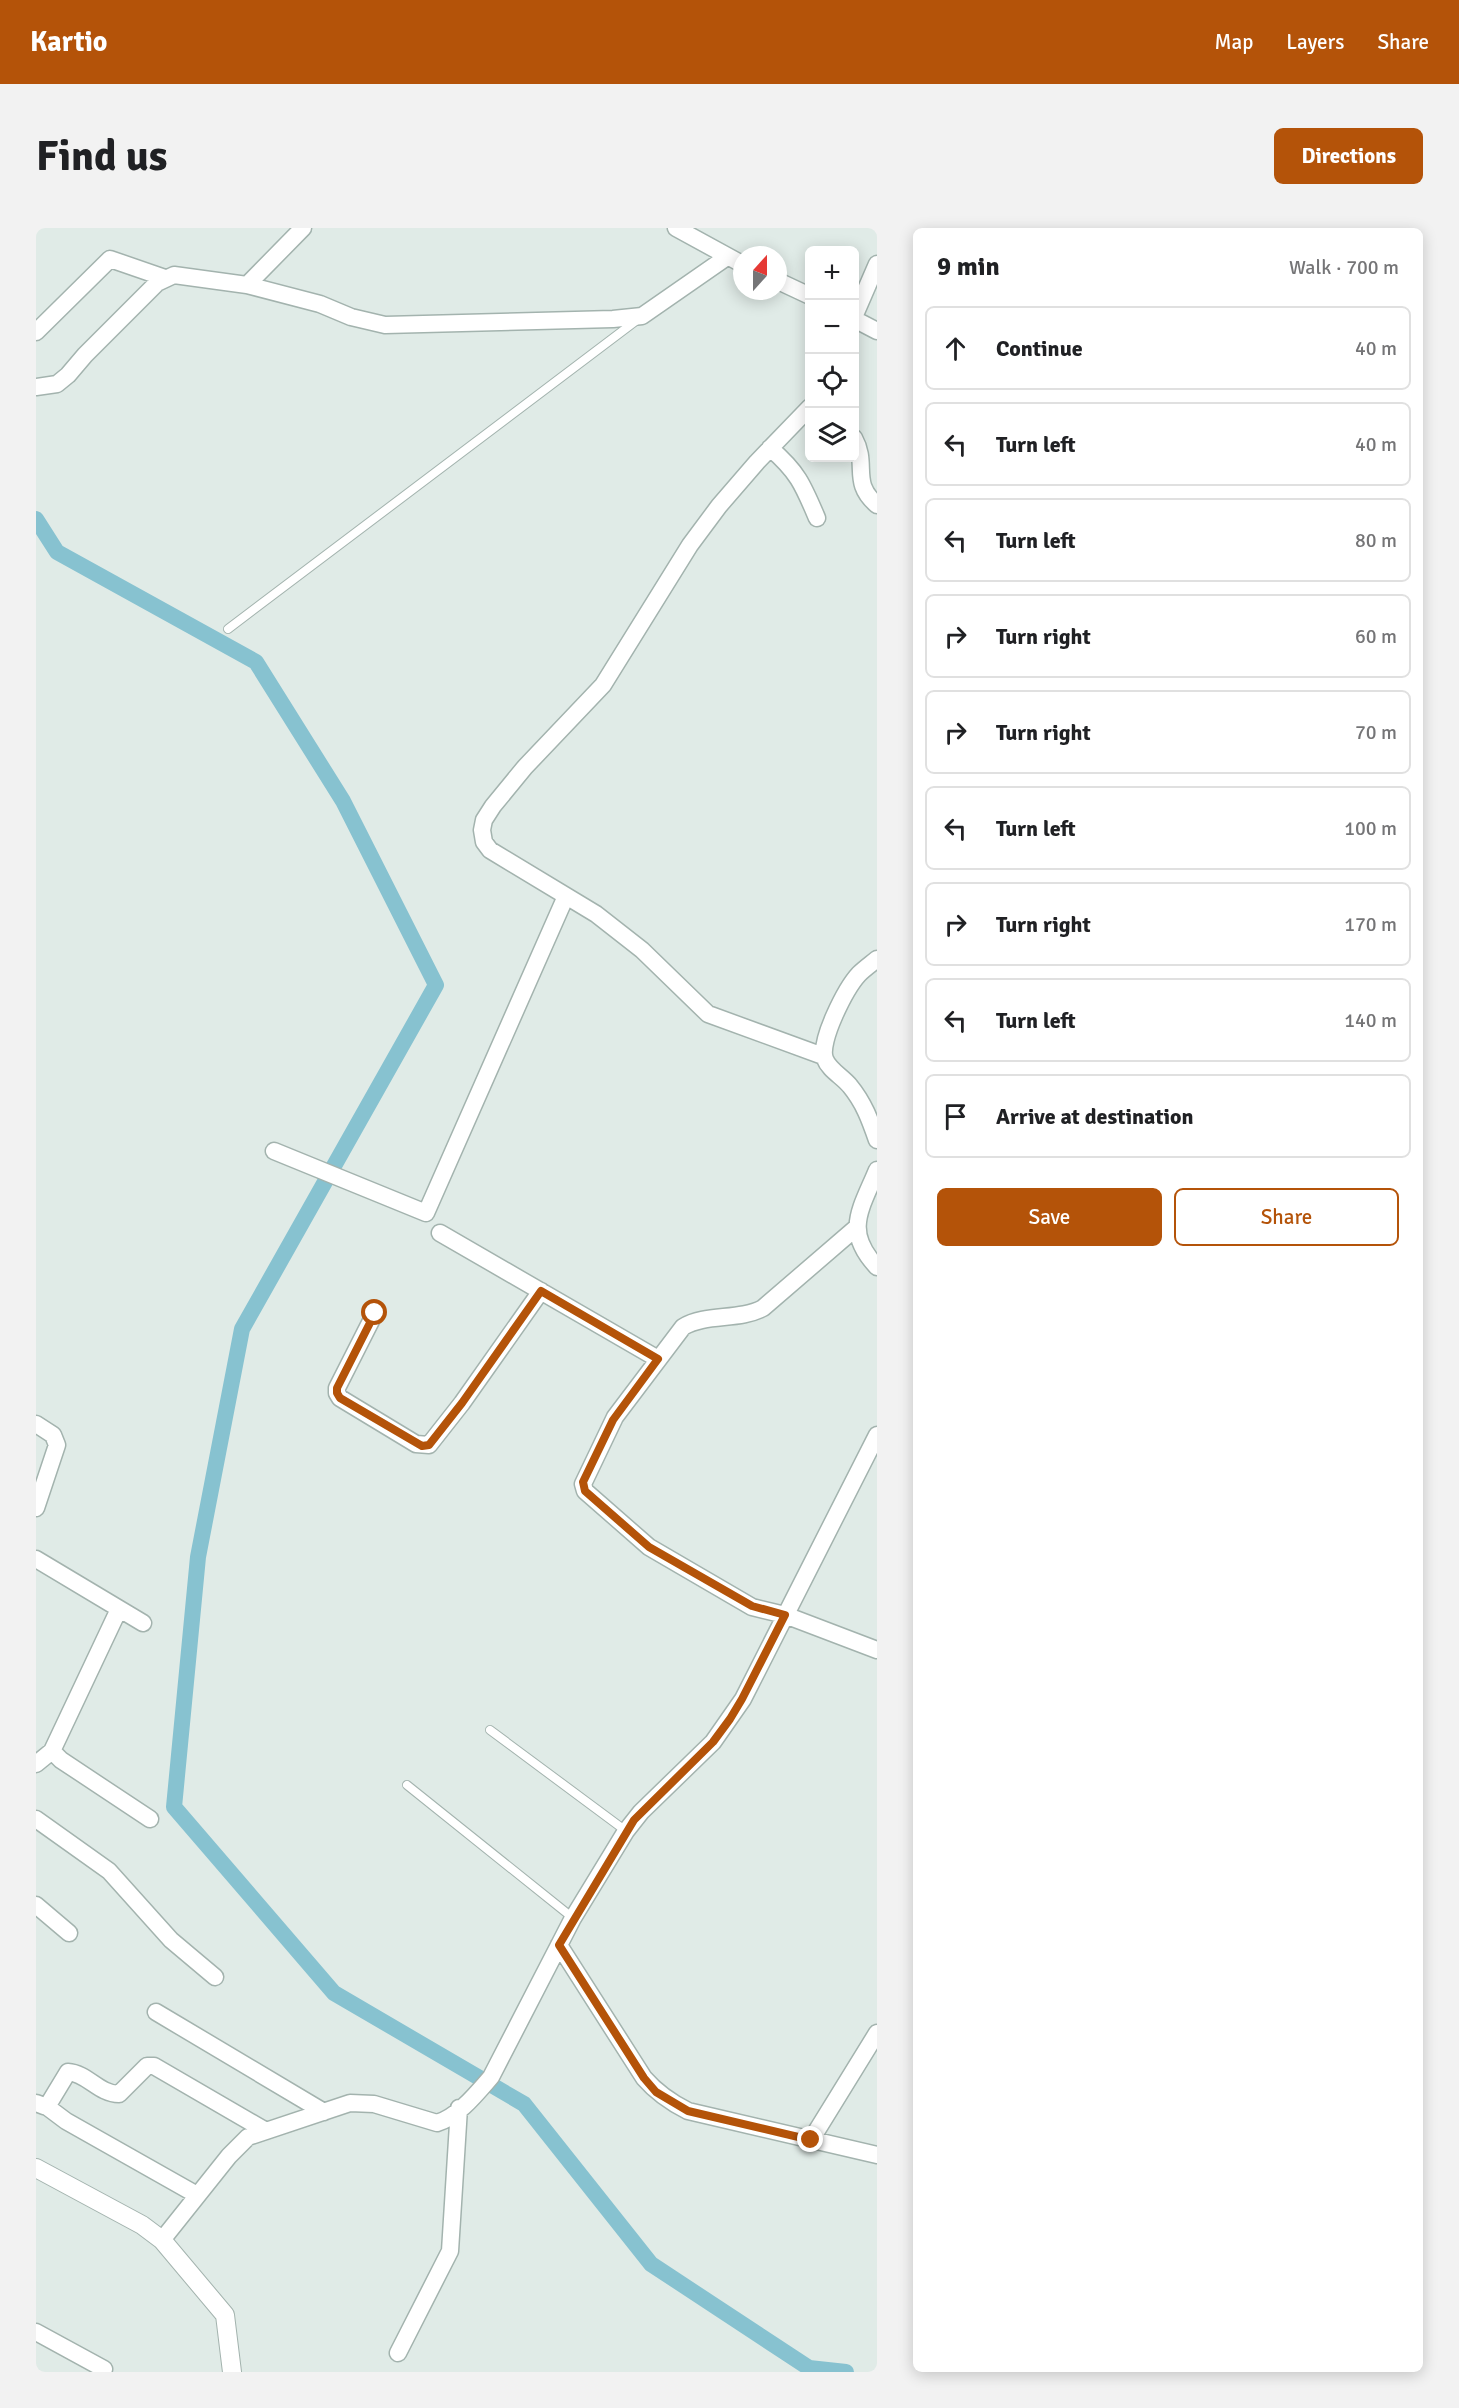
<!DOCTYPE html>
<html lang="en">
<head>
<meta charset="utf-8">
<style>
  body { margin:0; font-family:Signika,sans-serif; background:#f2f2f2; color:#202124 }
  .controls { position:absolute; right:18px; top:18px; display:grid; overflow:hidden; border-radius:9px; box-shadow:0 3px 15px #0003 }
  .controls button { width:54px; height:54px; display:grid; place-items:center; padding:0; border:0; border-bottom:2px solid #e0e0e0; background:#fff; color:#202124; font:30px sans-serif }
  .compass { position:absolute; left:697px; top:18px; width:54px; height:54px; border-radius:50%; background:#fff; box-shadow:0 3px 15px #0003; rotate:21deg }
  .stop { position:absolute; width:18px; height:18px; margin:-14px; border:4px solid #b45309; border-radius:50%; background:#fff }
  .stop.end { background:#b45309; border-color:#fff; box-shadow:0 2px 6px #0008 }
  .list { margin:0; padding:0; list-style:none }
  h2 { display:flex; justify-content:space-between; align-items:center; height:78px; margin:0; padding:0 24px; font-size:26px }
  h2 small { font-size:20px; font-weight:400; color:#757577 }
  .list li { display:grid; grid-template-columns:39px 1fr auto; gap:18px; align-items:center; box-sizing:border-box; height:84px; margin:0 12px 12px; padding:0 12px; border:2px solid #e0e0e0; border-radius:9px }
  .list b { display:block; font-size:22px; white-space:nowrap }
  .list em { font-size:20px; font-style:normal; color:#757577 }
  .actions { display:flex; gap:12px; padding:18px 24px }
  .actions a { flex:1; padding:14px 0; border:2px solid #b45309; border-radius:9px; text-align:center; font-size:21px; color:#b45309 }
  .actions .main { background:#b45309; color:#fff }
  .icon { flex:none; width:33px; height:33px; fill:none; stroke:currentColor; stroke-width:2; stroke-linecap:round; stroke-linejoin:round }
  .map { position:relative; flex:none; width:841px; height:2144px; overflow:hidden; border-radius:9px }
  header { display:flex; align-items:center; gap:36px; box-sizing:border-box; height:84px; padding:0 30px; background:#b45309; color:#fff }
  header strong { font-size:28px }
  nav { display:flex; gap:33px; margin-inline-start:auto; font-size:21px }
  .intro { display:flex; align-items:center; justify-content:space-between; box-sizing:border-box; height:144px; padding:0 36px }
  h1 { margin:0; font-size:42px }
  .button { padding:15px 27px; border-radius:9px; background:#b45309; color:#fff; font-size:21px; font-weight:700 }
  main { display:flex; gap:36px; padding:0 36px }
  aside { flex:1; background:#fff; border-radius:9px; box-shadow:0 3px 15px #0003 }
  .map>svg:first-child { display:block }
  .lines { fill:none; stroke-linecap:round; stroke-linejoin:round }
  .canal { stroke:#87c2d0; stroke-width:16 }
  .service-casing { stroke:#a3b3ae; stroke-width:10 }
  .minor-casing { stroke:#a3b3ae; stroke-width:19 }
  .tertiary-casing { stroke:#a3b3ae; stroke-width:20 }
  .service { stroke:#fff; stroke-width:8 }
  .minor { stroke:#fff; stroke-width:16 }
  .tertiary { stroke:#fff; stroke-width:18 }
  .route { stroke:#b45309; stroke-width:8 }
</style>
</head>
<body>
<header>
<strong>Kartio</strong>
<nav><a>Map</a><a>Layers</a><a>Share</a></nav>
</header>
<div class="intro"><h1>Find us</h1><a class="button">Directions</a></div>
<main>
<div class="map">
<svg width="841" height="2144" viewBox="0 0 841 2144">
  <rect width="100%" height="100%" fill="#e0ebe7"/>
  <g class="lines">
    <path class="canal" d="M0,291l21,33 199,110 87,139 93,184 -194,344 -44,228 -24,250 160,186 190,111 127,160 158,104 37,4"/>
    <defs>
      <path id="service" d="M192,401l409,-309
        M454,1502l136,101
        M371,1557l166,133"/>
      <path id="minor" d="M640,0l66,36
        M742,53l32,15
        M211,57l56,-57
        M818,89l23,-53
        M818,91l23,12
        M0,104l74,-73 55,19
        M0,159l21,-3 11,-9 17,-20 72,-72 17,-8 73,10 73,19 31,13 34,8 228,-6 29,-3 85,-59
        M774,179l-53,55 -38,44 -29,39 -87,140 -78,82 -32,39 -9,14 -2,10 2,12 6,8 106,64 46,36 66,64 115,42
        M818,210c15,27 -4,44 23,67
        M734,220c28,24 33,37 47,70
        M841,731c-6,5 -13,10 -18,15 -13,14 -41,68 -34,85 4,11 18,18 25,27 14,17 20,34 27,54
        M238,923l152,62 140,-317
        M841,942c-16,39 -34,61 0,97
        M821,999l-94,81c-24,13 -57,5 -80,19l-68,90 -32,67 2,7 64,56 103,60 33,8 92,35
        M404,1005l218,126
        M339,1085l-38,75v5l3,5 76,46 13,1 33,-42 79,-112
        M0,1196l17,11 4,10 -21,63
        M0,1331l107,64
        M83,1381l-67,142 9,9 89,59
        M0,1536l16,-13
        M0,1591l73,52 62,69 44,37
        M0,1677l33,28
        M523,1717l85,133c13,15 26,24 44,33l189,44
        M120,1784l168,100
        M0,1875l8,3 4,-1 20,-33c19,1 31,22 51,22l28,-28h7l112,65
        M10,1878l20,15 131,74
        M775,1912l66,-107
        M126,2012l67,-84 19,-19 102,-34 24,1 63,19c21,-6 40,-30 54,-46l82,-159 53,-87 15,-19 72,-70 30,-43 134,-264
        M0,2104l68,37
        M362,2125l52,-102 9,-143"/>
      <path id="tertiary" d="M0,1940l106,57 20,15 63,75 7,57"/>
    </defs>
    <use href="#service" class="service-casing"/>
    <use href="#minor" class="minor-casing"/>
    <use href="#tertiary" class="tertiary-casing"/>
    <use href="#service" class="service"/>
    <use href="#minor" class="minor"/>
    <use href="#tertiary" class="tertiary"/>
  </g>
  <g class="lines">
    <path class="route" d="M339,1085l-38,75v5l3,5 82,48 7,-1 33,-42 79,-112 117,68 -45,61 -30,62 2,9 64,56 103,59 33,9 -43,84 -12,20 -17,23 -79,78 -75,125 85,133 12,14 32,19 123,29"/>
  </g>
</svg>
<div class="controls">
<button>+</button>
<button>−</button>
<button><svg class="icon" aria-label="locate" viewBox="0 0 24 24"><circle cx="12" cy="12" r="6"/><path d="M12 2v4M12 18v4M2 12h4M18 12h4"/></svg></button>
<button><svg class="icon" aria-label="layers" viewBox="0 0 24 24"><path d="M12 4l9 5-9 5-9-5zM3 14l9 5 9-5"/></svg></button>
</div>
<svg class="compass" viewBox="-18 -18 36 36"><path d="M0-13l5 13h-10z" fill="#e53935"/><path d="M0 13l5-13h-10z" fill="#757577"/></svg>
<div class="stop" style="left:339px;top:1085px"></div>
<div class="stop end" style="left:775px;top:1912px"></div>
</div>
<aside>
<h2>9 min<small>Walk · 700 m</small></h2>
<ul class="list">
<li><svg class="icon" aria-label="ahead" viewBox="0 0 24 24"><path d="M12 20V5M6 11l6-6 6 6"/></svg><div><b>Continue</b></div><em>40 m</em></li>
<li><svg class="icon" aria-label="left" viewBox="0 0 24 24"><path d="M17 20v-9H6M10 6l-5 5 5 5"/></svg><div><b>Turn left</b></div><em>40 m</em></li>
<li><svg class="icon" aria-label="left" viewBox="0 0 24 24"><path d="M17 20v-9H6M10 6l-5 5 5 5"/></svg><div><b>Turn left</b></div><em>80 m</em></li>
<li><svg class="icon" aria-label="right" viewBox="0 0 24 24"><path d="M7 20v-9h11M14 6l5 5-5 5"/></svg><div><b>Turn right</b></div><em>60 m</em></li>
<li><svg class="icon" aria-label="right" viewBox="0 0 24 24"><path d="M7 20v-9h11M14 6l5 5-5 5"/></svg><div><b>Turn right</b></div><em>70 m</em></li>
<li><svg class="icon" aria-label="left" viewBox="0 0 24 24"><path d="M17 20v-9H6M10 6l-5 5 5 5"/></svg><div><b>Turn left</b></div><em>100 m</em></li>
<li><svg class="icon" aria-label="right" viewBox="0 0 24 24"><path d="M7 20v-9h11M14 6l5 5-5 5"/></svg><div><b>Turn right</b></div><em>170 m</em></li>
<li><svg class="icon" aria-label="left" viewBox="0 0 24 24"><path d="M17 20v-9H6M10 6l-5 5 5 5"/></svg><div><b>Turn left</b></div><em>140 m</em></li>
<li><svg class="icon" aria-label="arrive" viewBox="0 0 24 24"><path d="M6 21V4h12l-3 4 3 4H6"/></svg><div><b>Arrive at destination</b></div></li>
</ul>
<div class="actions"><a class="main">Save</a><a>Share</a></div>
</aside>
</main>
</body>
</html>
